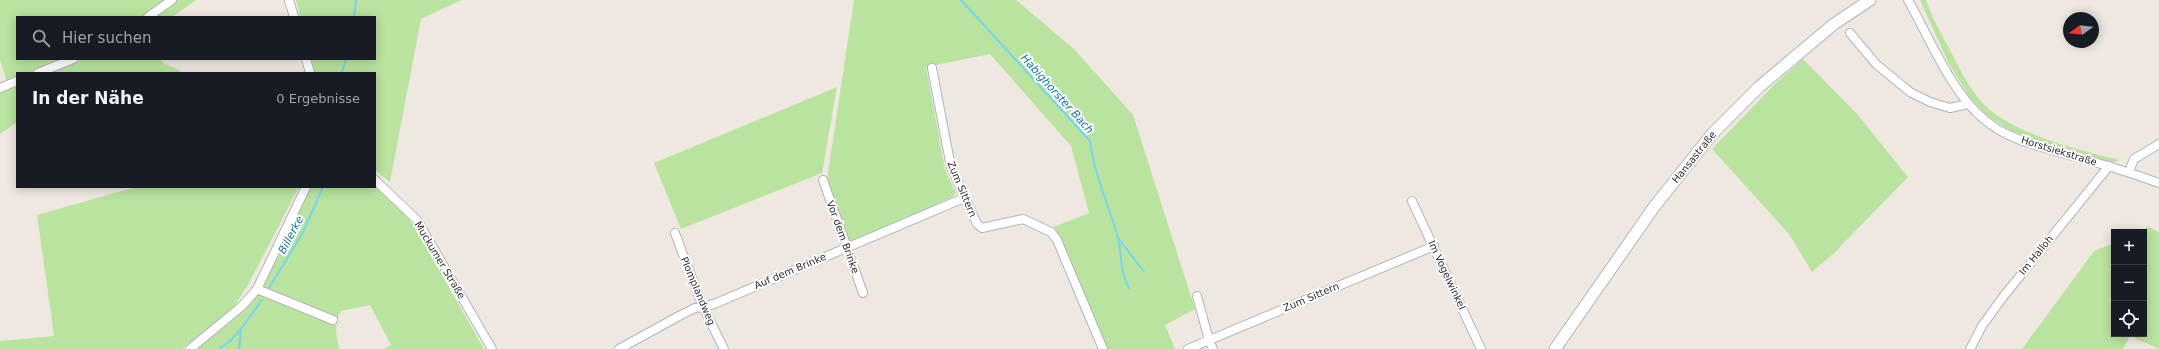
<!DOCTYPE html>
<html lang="de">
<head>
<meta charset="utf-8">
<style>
  body { margin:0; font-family:"DejaVu Sans",sans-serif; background:#242831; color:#f1f3f6 }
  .controls { position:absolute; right:12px; bottom:12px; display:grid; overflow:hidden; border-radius:0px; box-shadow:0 2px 10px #0003 }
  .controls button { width:36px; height:36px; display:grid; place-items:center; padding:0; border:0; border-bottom:1px solid #363941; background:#171b24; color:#f1f3f6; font:20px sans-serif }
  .compass { position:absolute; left:2063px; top:12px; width:36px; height:36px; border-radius:50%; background:#171b24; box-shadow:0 2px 10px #0003; rotate:255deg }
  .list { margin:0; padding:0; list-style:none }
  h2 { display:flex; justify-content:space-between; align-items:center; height:52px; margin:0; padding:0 16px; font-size:17px }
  h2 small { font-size:13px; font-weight:400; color:#9ea1a6 }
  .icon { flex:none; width:22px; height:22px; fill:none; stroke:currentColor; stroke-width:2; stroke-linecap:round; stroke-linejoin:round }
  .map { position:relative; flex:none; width:2159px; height:349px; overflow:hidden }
  .search { position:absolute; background:#171b24; box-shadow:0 2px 10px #0003; left:16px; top:16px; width:360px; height:44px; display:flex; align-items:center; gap:10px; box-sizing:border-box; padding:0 14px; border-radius:0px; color:#9ea1a6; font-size:15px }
  .panel { position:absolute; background:#171b24; box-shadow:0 2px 10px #0003; left:16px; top:72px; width:360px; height:116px; border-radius:0px }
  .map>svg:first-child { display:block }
  .green { fill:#bae39f }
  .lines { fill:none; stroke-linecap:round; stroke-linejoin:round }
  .stream { stroke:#77d4ed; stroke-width:2 }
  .minor-casing { stroke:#b1b4bd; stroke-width:10 }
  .secondary-casing { stroke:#b1b4bd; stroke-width:13 }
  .minor { stroke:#fff; stroke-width:8 }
  .secondary { stroke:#fff; stroke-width:11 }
  .labels { text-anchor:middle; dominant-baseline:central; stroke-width:4; stroke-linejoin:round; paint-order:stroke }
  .street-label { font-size:10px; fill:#2e2e2e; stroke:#fff }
  .water-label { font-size:11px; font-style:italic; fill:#11759f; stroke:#fff }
</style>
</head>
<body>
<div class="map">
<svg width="2159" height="349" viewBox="0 0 2159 349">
  <rect width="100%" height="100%" fill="#eee8e1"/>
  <path class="green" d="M0,0h196l-24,17h-155v42h47l-35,14h-12v5l-10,4 -7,-22z
    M296,0h165l-40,19 -31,163 -15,-12v-97h-60l-4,-14h64v-42h-75z
    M854,0h162l58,49 59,66 62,194 -30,16 10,24h-69l-52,-122 35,-14 -18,-67 -81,-92 -64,13 19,103 11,23 -4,4 -103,48 -22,-66z
    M1920,0h6c6,18 16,35 25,52 8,16 18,36 30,49 26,32 99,49 138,59l-7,3 -73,-21 -27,-11 -24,-15 -17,-17 -23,-37z
    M82,59h78c4,7 16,7 22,14h-134z
    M1803,59l54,55 -60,57 60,-57 51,63 -74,76 -22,19 -23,-38 -77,-85 64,-66z
    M17,85v37l-17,12v-42z
    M837,87l-15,86 -141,56 -27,-66z
    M136,187h163l-50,96 -17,27 -50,39h-182v-8l54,-5 -17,-121z
    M311,187h64l21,18 18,21 70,123h-100l7,-4 -21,-40 -29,6c-8,11 -4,26 -2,38h-142l49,-40 11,-14z
    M2148,227l11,5v117l-29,-13 -7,13h-101l72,-98 20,-8v91h30v-102h-6z"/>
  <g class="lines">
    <path class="stream" d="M961,0l129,141c4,34 19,64 28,97 4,17 2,35 11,50
      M354,17l2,-17
      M342,73l4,-14
      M1119,239l25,33
      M269,288l33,-54 21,-47
      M220,348l9,-6 12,-13
      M239,349l2,-20 21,-29"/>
    <defs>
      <path id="minor" d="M289,0l5,17
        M1908,0c21,37 44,94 77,120 23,20 55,26 84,35 30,8 60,17 90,28
        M148,17l24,-17
        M1850,33l26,31 34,28 20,10 20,6 18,-4
        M306,59l4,14
        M932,68l19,99 26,57 5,4 41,-9 28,13 6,8 46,109
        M38,73l35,-14
        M0,88l17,-7
        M2129,172l5,-13 25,-15
        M375,180l42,40 75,129
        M823,180l40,113
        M1412,201l69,148
        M675,233l28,74 21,42
        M257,289l76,31
        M1197,296l12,44 4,9
        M190,349l52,-43 15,-17 49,-102
        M619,349l60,-33 16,-8 19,-4 250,-106
        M1188,349l246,-103
        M1970,349l12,-23 21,-29 106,-131"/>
      <path id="secondary" d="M1555,349l99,-142 58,-73 47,-47 75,-63 36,-24"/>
    </defs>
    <use href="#minor" class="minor-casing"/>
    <use href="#secondary" class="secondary-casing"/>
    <use href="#minor" class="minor"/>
    <use href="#secondary" class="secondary"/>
  </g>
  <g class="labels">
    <g class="street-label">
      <text transform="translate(2059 151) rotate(17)">Horstsiekstraße</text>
      <text transform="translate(1694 157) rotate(-51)">Hansastraße</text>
      <text transform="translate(962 189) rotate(67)">Zum Sittern</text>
      <text transform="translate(843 237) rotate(70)">Vor dem Brinke</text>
      <text transform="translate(2036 255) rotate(-51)">Im Halloh</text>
      <text transform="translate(440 260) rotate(59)">Muckumer Straße</text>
      <text transform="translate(790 271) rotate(-23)">Auf dem Brinke</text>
      <text transform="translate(1447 275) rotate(65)">Im Vogelwinkel</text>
      <text transform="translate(698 291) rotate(67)">Plomplandweg</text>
      <text transform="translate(1311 297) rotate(-23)">Zum Sittern</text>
    </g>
    <g class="water-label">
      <text transform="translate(1057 94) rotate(48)">Habighorster Bach</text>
      <text transform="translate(291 235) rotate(-62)">Billerke</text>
    </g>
  </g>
</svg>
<div class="controls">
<button>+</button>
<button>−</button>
<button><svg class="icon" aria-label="locate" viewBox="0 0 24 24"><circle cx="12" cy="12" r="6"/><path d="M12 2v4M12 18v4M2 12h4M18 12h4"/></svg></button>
</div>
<svg class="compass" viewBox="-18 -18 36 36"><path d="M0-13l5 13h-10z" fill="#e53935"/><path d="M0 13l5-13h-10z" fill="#9ea1a6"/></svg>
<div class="search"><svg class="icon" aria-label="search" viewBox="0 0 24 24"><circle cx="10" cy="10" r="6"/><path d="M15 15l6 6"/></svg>Hier suchen</div>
<section class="panel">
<h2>In der Nähe<small>0 Ergebnisse</small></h2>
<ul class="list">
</ul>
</section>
</div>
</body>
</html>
